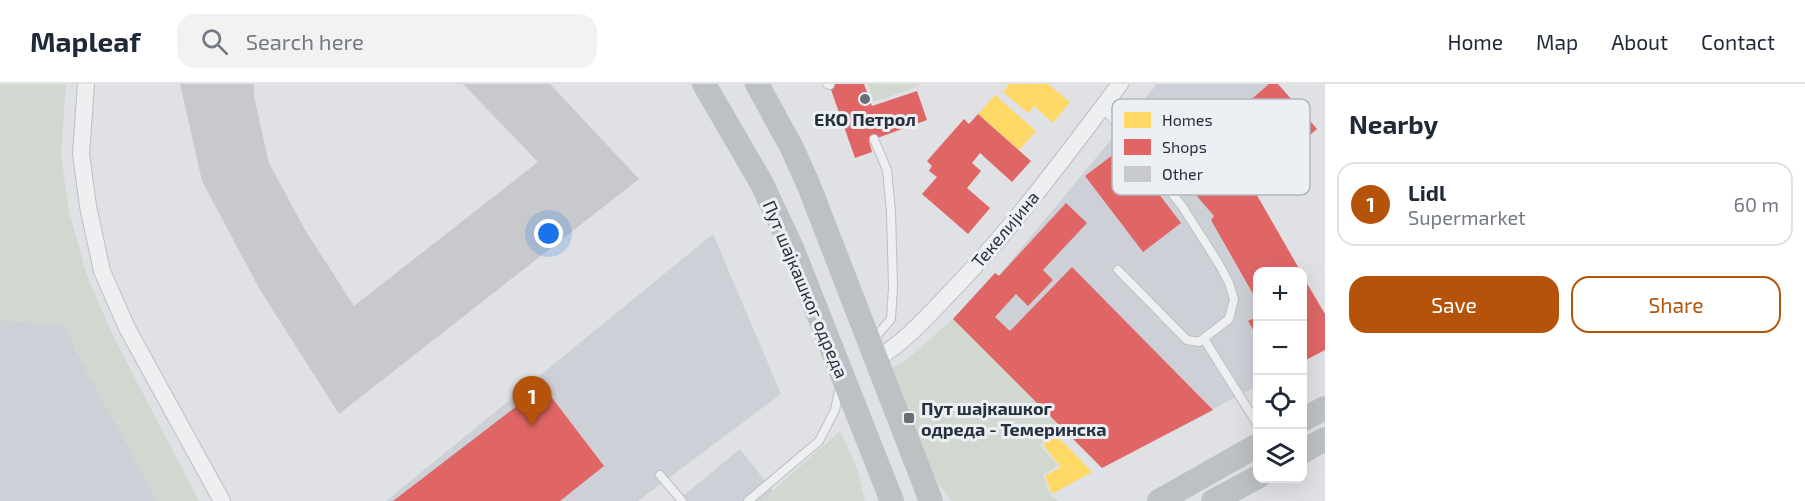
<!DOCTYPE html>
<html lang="en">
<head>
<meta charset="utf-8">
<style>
  body { margin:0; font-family:"Exo 2",sans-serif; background:#f2f2f3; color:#1f2937 }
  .controls { position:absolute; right:18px; bottom:18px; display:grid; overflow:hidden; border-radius:12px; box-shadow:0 6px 24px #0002 }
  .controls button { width:54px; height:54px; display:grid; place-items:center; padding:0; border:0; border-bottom:2px solid #e0e1e3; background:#fff; color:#1f2937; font:30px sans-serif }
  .you { position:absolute; left:549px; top:150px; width:21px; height:21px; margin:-15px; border:4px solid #fff; border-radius:50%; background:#1a73e8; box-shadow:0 0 0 9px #1a73e833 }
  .badge { display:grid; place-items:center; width:39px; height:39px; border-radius:50%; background:#b45309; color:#fff; font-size:20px; font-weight:700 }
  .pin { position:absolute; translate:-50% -50px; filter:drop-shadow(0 2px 3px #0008) }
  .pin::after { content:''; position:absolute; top:32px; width:21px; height:18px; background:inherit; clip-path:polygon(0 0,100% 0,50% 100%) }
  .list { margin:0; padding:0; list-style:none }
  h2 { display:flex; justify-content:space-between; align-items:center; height:78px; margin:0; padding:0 24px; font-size:26px }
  h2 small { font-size:20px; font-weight:400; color:#747a83 }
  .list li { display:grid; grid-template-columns:39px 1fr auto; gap:18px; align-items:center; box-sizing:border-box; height:84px; margin:0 12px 12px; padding:0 12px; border:2px solid #e0e1e3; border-radius:18px }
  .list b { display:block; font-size:22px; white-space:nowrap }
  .list p { margin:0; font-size:20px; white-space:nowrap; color:#747a83 }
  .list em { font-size:20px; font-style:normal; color:#747a83 }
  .actions { display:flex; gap:12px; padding:18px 24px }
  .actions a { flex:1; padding:14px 0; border:2px solid #b45309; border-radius:18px; text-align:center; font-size:21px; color:#b45309 }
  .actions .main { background:#b45309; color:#fff }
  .icon { flex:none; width:33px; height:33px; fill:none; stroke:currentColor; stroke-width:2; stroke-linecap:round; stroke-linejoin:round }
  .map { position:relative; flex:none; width:1325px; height:417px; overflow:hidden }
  header { display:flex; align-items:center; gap:36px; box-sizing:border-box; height:84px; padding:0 30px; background:#fff; border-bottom:2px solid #e0e1e3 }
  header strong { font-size:28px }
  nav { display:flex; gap:33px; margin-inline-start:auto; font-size:21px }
  .search { width:420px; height:54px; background:#f2f2f3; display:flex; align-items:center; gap:15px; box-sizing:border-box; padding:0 21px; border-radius:18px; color:#747a83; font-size:22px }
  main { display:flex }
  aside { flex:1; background:#fff }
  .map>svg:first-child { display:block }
  .built { fill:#cdd1d7 }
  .green { fill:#d0d8cf }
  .homes { fill:#ffd966 }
  .shops { fill:#e06666 }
  .building { fill:#c7c9cc }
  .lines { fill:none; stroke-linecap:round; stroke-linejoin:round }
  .service-casing { stroke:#bdbfc2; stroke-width:10 }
  .minor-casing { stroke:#bdbfc2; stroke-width:18 }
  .service { stroke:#eeeff1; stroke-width:8 }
  .minor { stroke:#eeeff1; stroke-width:16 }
  .secondary { stroke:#bdc1c4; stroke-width:24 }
  .poi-dot { fill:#676f77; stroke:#ecf0f4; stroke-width:2 }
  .labels { text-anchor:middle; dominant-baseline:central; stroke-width:6; stroke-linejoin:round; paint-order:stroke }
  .poi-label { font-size:18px; font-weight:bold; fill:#27313d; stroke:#ecf0f4 }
  .street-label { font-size:18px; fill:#27313d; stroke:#ecf0f4 }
  .key { fill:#ecf0f4; stroke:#b1b7bd; stroke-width:1.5 }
  .key-label { font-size:16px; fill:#27313d }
</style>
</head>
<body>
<header>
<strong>Mapleaf</strong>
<div class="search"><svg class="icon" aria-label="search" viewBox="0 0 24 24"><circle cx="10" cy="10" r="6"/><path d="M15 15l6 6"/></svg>Search here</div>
<nav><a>Home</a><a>Map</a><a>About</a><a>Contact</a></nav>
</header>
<main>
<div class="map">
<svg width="1325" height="417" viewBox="0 0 1325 417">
  <rect width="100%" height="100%" fill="#dfe1e4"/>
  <path class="built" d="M1157,0h121l39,45 -106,90 46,84v13l-9,6 9,17v47l-155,82 -149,-149 42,-46 4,2z
    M713,150l68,160 -143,107h-252z
    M0,236l67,5 8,24 83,152h-158z
    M740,365l41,52h-104z"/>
  <path class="green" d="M0,0h66l-5,70 8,58 18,64 26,60 86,165h-41l-83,-152 -8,-23 -67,-6z
    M868,0h52l-3,3 -43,15z
    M953,235l107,108 -20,18 18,21 -15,9 8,21 8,5h-107l-20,-25 -47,-104 20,-11z
    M840,347l17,37 8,33h-104z"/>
  <path class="homes" d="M1009,0h39l22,18 -17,21 -19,-17 -6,7 -25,-21z
    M995,11l41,36 -17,19 -41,-36z
    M1055,350l37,38 -40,22 -7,-18 16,-9 -18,-22z"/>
  <path class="shops" d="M829,0h35l8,22 45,-15 10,29 -58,21 3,11 -17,6z
    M1269,0h9l39,45 -66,56 50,87h-43v31l-47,-83 3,-4 -19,-22 68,-58 -23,-27z
    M978,30l53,47 -19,21 -32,-29 -8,10 9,8 -14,17 23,20 -22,26 -46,-40 15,-17 -8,-6 3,-5 -5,-5 37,-42 5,5z
    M1123,63l58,76 -38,29 -58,-76z
    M1066,119l21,20 -44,47 10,10 -25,26 -12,-12 -21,23 15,14 62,-64 141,143 -111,58 -149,-149 42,-46 4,3z
    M1302,191l23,39v36l-23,12z
    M1258,232v23l-10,-18z
    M543,302l61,80 -44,35h-167z"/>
  <path class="building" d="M180,0h74v13l15,66 36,67 49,76 184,-144 -75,-78h87l89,95 -300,235 -79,-124 -58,-109z"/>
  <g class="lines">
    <defs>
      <path id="service" d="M827,0l3,1
        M1103,23l79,99 37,58 10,19 5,16 -5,20 -30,23 -12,-2 -69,-70
        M1204,255l54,86
        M872,257l19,-22 2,-32 -2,-75 -4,-42 -13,-31
        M660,391l22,26
        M748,417l71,-60 16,-31 5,-24"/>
      <path id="minor" d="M86,0l-5,70 7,52 14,65 25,57 95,173
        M876,275c26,-15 47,-38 68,-60 65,-66 120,-141 176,-215"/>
    </defs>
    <use href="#service" class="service-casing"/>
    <use href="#minor" class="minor-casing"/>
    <use href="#service" class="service"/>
    <use href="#minor" class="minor"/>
    <path class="secondary" d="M704,0l58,100 30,64 100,253
      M757,0l35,64 17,38 122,315
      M1302,336l23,-12
      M1302,368l23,-13
      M1159,417l99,-56
      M1213,417l45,-24"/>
  </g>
  <g class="poi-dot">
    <circle cx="865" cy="15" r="6"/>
    <rect x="903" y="328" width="12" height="12" rx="3"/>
  </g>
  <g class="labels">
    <g class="poi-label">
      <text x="865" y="35">ЕКО Петрол</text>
      <text x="921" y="324" text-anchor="start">Пут шајкашког<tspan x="921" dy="21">одреда - Темеринска</tspan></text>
    </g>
    <g class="street-label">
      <text transform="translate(1005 145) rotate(-50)">Текелијина</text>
      <text transform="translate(806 205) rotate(67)">Пут шајкашког одреда</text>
    </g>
  </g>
  <rect x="1112" y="15" width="198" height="96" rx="9" class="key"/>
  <rect x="1124" y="28" width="27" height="16" fill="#ffd966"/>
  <rect x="1124" y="55" width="27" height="16" fill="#e06666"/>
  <rect x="1124" y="82" width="27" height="16" fill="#c7c9cc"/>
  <g class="key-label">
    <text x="1162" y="42">Homes</text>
    <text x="1162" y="69">Shops</text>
    <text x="1162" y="96">Other</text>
  </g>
</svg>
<div class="controls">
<button>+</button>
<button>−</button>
<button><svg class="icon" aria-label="locate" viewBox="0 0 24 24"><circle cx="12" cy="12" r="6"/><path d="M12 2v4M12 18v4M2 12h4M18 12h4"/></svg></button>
<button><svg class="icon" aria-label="layers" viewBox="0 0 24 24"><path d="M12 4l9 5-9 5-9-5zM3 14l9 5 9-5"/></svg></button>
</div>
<div class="you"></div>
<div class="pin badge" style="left:532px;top:342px">1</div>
</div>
<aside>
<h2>Nearby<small></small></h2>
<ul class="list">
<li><span class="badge">1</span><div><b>Lidl</b><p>Supermarket</p></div><em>60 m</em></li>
</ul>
<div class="actions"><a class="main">Save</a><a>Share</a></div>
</aside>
</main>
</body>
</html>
